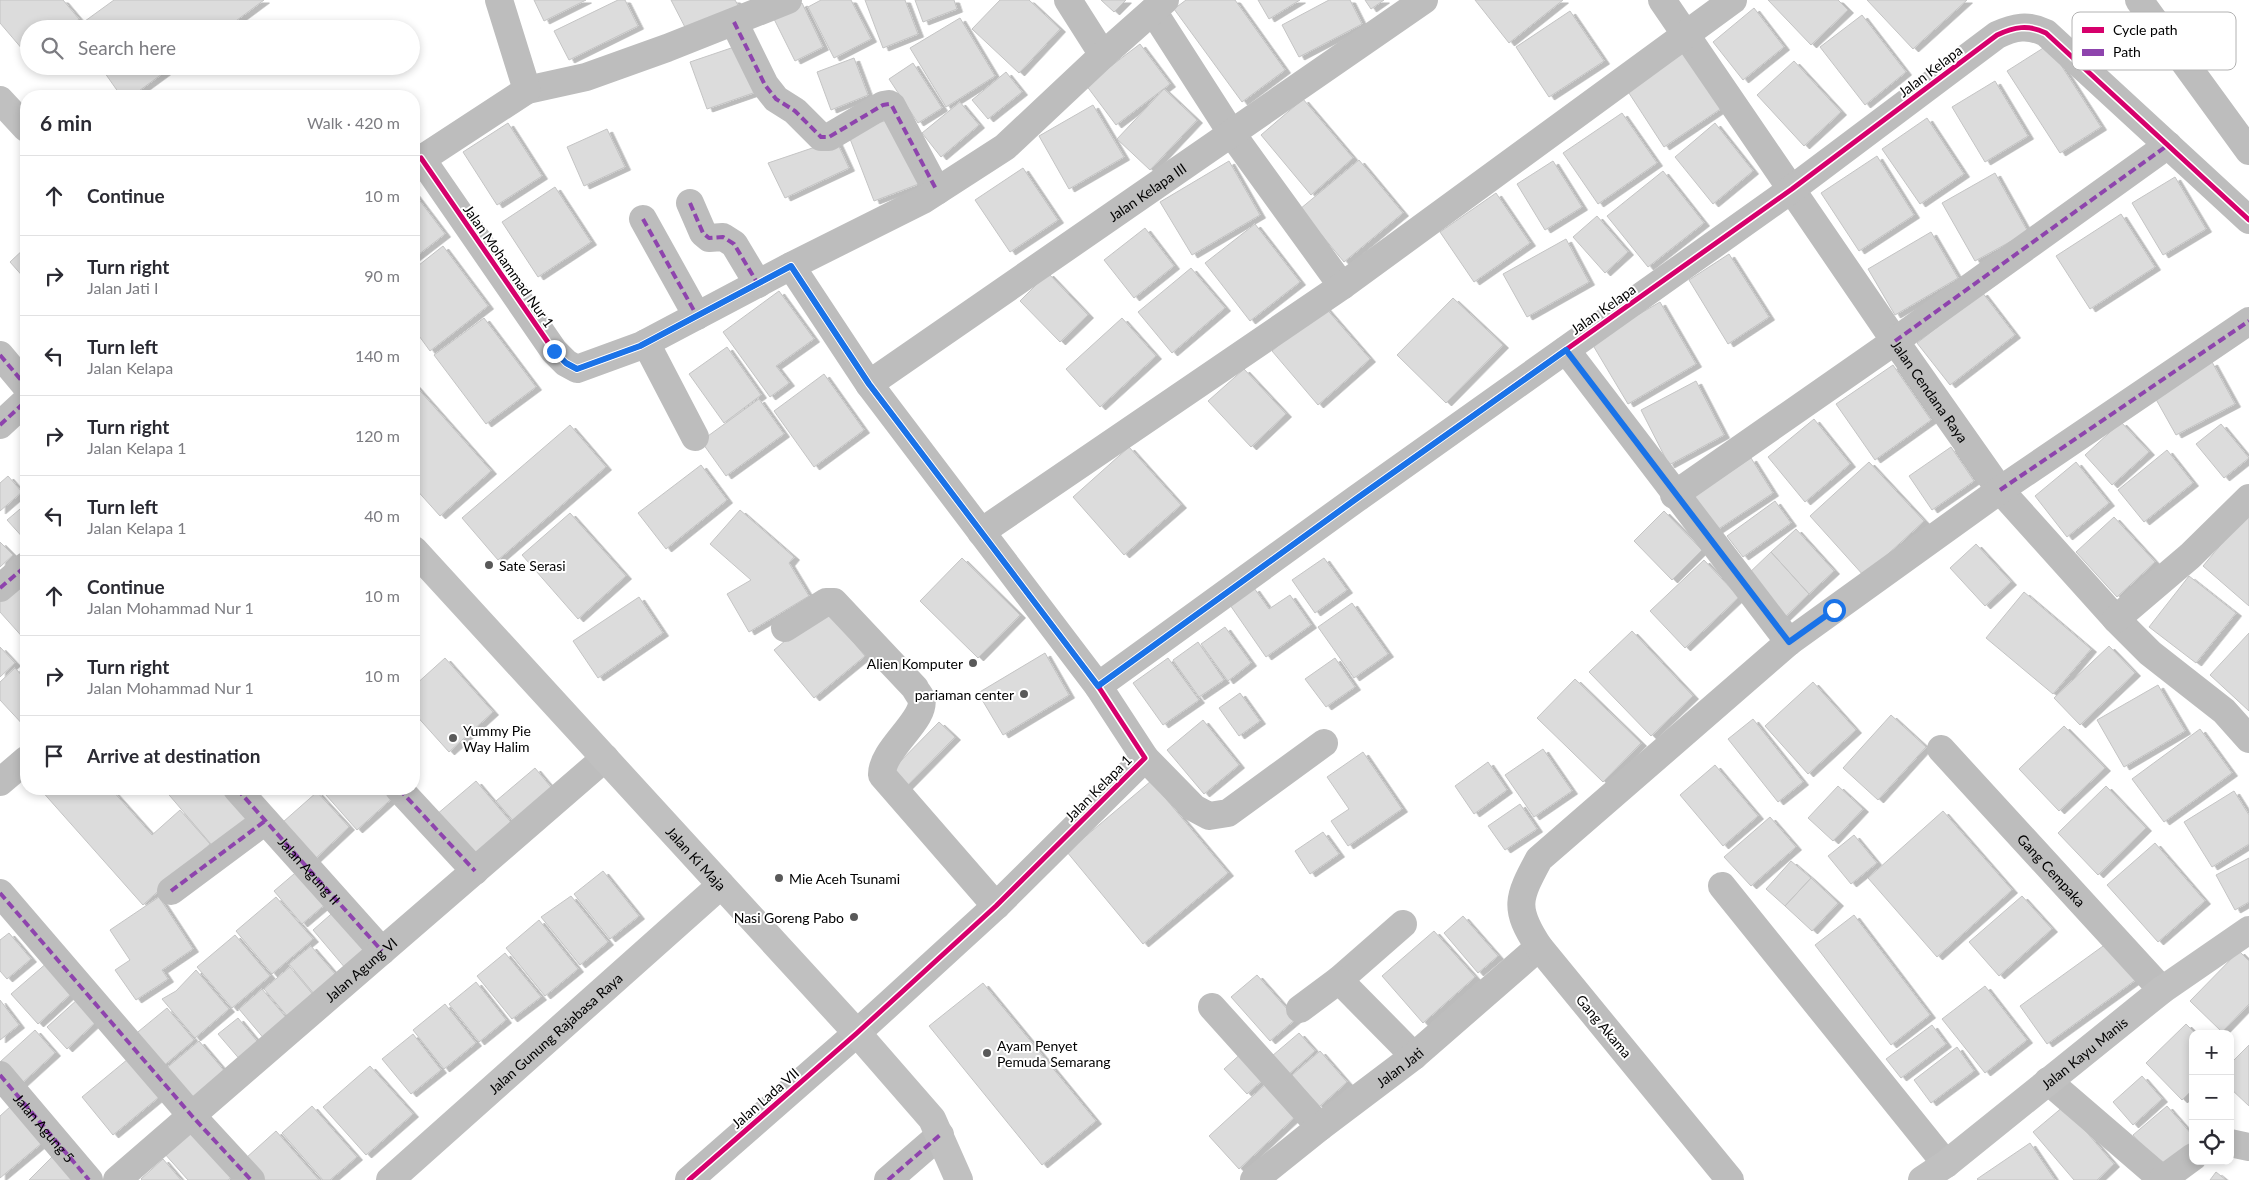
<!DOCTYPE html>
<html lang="en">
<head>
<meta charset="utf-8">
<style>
  body { margin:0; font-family:Lato,sans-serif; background:#f2f2f3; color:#2b2b33 }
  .controls { position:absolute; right:15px; bottom:15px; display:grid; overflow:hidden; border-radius:10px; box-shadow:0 2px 8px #0003 }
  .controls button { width:45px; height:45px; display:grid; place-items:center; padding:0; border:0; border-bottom:1px solid #e1e1e2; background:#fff; color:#2b2b33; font:25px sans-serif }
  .stop { position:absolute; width:15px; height:15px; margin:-11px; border:4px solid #1a73e8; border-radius:50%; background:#fff }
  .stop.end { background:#1a73e8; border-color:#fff; box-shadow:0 1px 5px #0008 }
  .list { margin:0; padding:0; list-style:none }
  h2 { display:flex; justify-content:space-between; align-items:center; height:65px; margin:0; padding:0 20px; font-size:21px }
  h2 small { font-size:16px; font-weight:400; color:#7c7c81 }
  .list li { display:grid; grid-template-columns:32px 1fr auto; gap:15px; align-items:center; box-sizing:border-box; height:80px; padding:0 20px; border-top:1px solid #e1e1e2 }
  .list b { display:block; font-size:19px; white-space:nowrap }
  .list p { margin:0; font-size:16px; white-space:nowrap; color:#7c7c81 }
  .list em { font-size:16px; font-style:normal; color:#7c7c81 }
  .icon { flex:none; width:28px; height:28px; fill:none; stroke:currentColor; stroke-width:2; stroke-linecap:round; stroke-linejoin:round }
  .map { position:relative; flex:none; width:2249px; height:1180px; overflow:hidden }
  .search { position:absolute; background:#fff; box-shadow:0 2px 8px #0003; left:20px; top:20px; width:400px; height:55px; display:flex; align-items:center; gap:12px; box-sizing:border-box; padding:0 18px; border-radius:28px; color:#7c7c81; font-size:19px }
  .panel { position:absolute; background:#fff; box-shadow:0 2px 8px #0003; left:20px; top:90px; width:400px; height:705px; border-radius:20px }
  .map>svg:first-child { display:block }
  .building { fill:#dcdcdc; stroke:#c4c4c4; filter:url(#shadow) }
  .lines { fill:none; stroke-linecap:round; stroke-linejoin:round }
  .street { stroke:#bdbdbd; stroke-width:28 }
  .secondary { stroke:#c0c0c0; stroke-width:28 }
  .quiet { stroke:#8e44ad; stroke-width:4; stroke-dasharray:8 4; stroke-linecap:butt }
  .cycleway-casing { stroke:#fff; stroke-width:8 }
  .cycleway { stroke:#d6006c; stroke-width:5 }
  .route { stroke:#1a73e8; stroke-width:6 }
  .poi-dot { fill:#595959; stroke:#fff; stroke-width:2 }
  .labels { text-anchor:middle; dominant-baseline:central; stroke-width:4; stroke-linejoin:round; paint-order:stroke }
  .street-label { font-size:14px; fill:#000; stroke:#fff }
  .poi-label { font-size:14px; fill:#000; stroke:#fff; text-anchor:start }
  .key { fill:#fff; stroke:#b2b2b2; stroke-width:1 }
  .key-label { font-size:14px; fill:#000 }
</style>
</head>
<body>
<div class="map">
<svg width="2249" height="1180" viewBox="0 0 2249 1180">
  <defs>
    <filter id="shadow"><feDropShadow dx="5.5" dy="3" stdDeviation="0" flood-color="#0004"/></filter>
  </defs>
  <rect width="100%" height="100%" fill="#fff"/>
  <path class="building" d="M0,0h63l16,19 -12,10h-38v28l-29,-34z
    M114,0h150l-39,29h-151z
    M534,0h52l-42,21z
    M618,0h7l13,26 -69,34 -15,-29z
    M671,0h64l4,7 -51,26z
    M821,0h30l20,39 -37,19 -26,-51z
    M865,0h40l13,34 -35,14z
    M915,0h39l3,9 -34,13z
    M1000,0h29l31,29 -41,44 -47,-44z
    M1101,0h25l-12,12z
    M1186,0h49l50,70 -43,32 -68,-93z
    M1258,0h42l-31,19z
    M1329,0h21l12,24 -63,33 -17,-32z
    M1365,0h19l-13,9z
    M1475,0h88l-54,43z
    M1768,0h70l10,10 -37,35z
    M1867,0h100l-54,49z
    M802,3l21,44 -28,14 -22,-44z
    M1754,8l30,39 -41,33 -30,-38z
    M1570,11l34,50 -55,36 -33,-50z
    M1862,15l44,57 -41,33 -45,-58z
    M960,18l35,58 -49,31 -36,-59z
    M1140,44l30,40 -54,41 -30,-40z
    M740,45l16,47 -49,17 -17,-47z
    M2048,45l53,82 -41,26 -53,-82z
    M1685,52l37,56 -58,39 -37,-57z
    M854,58l14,37 -37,15 -14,-38z
    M1794,61l47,51 -37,34 -47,-51z
    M913,63l29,45 -24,15 -29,-44z
    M100,66h73l-41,30h-11z
    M1006,72l16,20 -34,27 -16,-19z
    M1995,81l33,55 -43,26 -33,-55z
    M1164,89l33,31 -47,50 -33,-31z
    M1303,99l50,59 -42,37 -50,-60z
    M960,102l19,23 -38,32 -19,-24z
    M1093,105l31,52 -55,32 -30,-53z
    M1622,113l35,50 -59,41 -35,-51z
    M1927,118l37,56 -44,30 -38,-55z
    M892,119l32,63 -50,19 -27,-70z
    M508,123l34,53 -45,29 -34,-53z
    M1715,123l38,48 -40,33 -38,-47z
    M607,129l18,38 -41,19 -17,-39z
    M836,140l13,28 -64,30 -17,-35z
    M1877,156l37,59 -55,36 -38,-58z
    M1359,160l44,53 -59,49 -44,-53z
    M1229,161l31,54 -68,40 -32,-53z
    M1553,161l29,46 -37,23 -28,-46z
    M1023,168l35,52 -48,32 -35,-52z
    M1663,171l41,52 -56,44 -41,-51z
    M1995,173l33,59 -53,29 -33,-58z
    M2175,177l31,52 -43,26 -31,-52z
    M555,187l36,55 -53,35 -36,-55z
    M414,193l31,41 -31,24z
    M1496,193l34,50 -56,39 -34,-50z
    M2121,214l34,53 -65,42 -34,-53z
    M1597,216l31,36 -23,21 -32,-36z
    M1255,224l45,58 -50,39 -45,-58z
    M1145,228l29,38 -40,32 -30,-38z
    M1931,232l27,46 -63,37 -27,-46z
    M1566,239l23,43 -62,35 -24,-43z
    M443,246l45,60 -58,45 -16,-22v-60z
    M26,247v33l-16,-18z
    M1729,254l40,63 -41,27 -39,-64z
    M1191,268l34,40 -53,45 -34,-41z
    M1048,273l40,42 -28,27 -40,-41z
    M779,291l35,48 -38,27 13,17 -19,14 -47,-65z
    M1982,292l33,43 -65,50 -33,-42z
    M1453,298l50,47 -57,58 -49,-48z
    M1660,302l36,62 -68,40 -37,-62z
    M1324,306l46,53 -52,46 -46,-54z
    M484,318l52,69 -50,37 -52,-69z
    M1122,318l34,38 -56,51 -34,-38z
    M727,347l34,48 -37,28 -35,-49z
    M2212,362l23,42 -59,31 -23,-41z
    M1893,365l38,55 -56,40 -39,-56z
    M1244,369l42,45 -35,33 -43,-46z
    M824,374l40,56 -50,37 -40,-56z
    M1696,381l28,54 -55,30 -28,-55z
    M414,384l77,87 -51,45 -26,-29z
    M759,399l25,35 -58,42 -25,-35z
    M1814,419l36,45 -45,38 -37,-45z
    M2121,422l28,30 -37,33 -27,-30z
    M2221,424l28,34 -25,20 -28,-34z
    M570,425l36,42 -108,93 -36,-42z
    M1129,447l52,58 -57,50 -51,-58z
    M1951,447l23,34 -42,29 -23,-34z
    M2167,450l26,33 -49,39 -26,-32z
    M1751,458l22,35 -59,39 -23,-34z
    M1869,462l55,59 -60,55 -54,-60z
    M2076,462l33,41 -42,34 -32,-41z
    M701,465l26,35 -61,49 -28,-36z
    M8,476l14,16 -22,19v-28z
    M1775,501l16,22 -48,34 -16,-21z
    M26,504v37l-19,-21z
    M740,510l54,47 -5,6 20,33 -60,36 -22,-38 24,-14 -41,-36z
    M1664,511l38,39 -30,30 -38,-39z
    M2249,511v95l-46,-40z
    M570,513l56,63 -48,43 -56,-64z
    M2114,517l41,45 -38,35 -41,-45z
    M1796,529l38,42 -25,23 -38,-42z
    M0,542l13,13 -13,12z
    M1976,544l35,38 -26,24 -35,-38z
    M1771,552l38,42 -25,24 -38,-42z
    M962,558l58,57 -42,43 -58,-57z
    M1324,558l23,32 -32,23 -23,-33z
    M1704,560l35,37 -54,51 -35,-37z
    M2189,576l47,37 -40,50 -47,-36z
    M15,582l11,12v47l-26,-29v-16z
    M1254,588l15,21 21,-14 21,30 -45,32 -36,-52z
    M2024,592l67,57 -38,45 -67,-56z
    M639,597l24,36 -65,45 -25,-37z
    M1352,603l36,51 -34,24 -36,-51z
    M825,608l40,48 -51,42 -40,-48z
    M1225,627l26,36 -23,18 -27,-37z
    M1632,631l61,65 -42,40 -62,-64z
    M2249,633v78l-39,-36z
    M1198,642l26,38 -25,17 -26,-37z
    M2109,646l26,27 -55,52 -26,-27z
    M0,647l15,16 -15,14z
    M1045,653l24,42 -66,40 -25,-42z
    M445,658l48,54 -44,40 -35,-39v-27z
    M1168,658l31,42 -36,25 -30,-42z
    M1335,658l20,29 -29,20 -21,-28z
    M15,668l11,12v48l-26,-28v-18z
    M1575,679l66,64 -38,39 -66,-64z
    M1813,682l43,48 -48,44 -43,-48z
    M2158,685l27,46 -61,36 -27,-47z
    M1240,693l20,28 -21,15 -20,-28z
    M1891,715l35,32 -48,53 -35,-32z
    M1753,719l50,63 -25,20 -50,-63z
    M1203,720l36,45 -35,29 -37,-44z
    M939,722l16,15 -54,55 -15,-16z
    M2064,726l41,42 -46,43 -40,-42z
    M2200,729l32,44 -68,49 -32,-43z
    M1543,749l29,42 -38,26 -29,-42z
    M1363,752l39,57 -54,37 -17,-25 18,-12 -22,-32z
    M1488,762l19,28 -33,24 -19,-28z
    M1715,765l43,51 -35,30 -43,-51z
    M535,768l20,24 -38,33 -21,-24z
    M476,781l39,46 -40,34 -39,-46z
    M1151,781l77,92 -85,71 -76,-92z
    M1838,786l25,23 -30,32 -25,-23z
    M2106,786l40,42 -48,47 -40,-42z
    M40,789h71l41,46 28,-25 30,34 -67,61z
    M164,789h61l27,31 -36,30z
    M333,789h60l5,4 -41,37 -31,-35z
    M2234,791l15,24v29l-37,23 -28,-45z
    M317,792l32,35 -34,32 -32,-37z
    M1520,804l17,25 -32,21 -17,-24z
    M1943,811l69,79 -75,67 -69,-79z
    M1770,817l26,30 -45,39 -27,-29z
    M1323,832l16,22 -29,20 -15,-23z
    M1854,835l23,28 -26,21 -23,-28z
    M2155,843l50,58 -47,41 -51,-57z
    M2249,858v44l-14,8 -19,-35z
    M1791,861l20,17 -26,28 -19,-17z
    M301,868l27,34 -26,22 -28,-33z
    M603,871l36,45 -29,23 -36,-45z
    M1811,878l27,25 -26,28 -27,-25z
    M571,896l37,46 -28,23 -39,-48z
    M2022,896l30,33 -53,47 -30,-34z
    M159,897l34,52 -31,21 6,9 -32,21 -21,-30 15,-10 -20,-30z
    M276,897l37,42 -41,35 -36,-43z
    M338,908l34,39 -26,22 -33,-39z
    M1854,915l76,100 -39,30 -76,-100z
    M1463,916l35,40 -20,17 -34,-40z
    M539,920l39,49 -33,27 -39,-48z
    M1434,931l41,46 -52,46 -41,-47z
    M9,933l22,26 -24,20 -7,-8v-31z
    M235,935l35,41 -38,32 -35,-41z
    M2110,941l27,38 -90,65 -27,-38z
    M311,946l31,36 -22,19 -31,-37z
    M2239,951l10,10v43l-27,28 -32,-31z
    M505,953l36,44 -29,22 -35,-43z
    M48,962l26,29 -36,33 -27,-30z
    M290,967l25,30 -26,21 -25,-29z
    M196,970l33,39 -34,29 -33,-39 14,-8z
    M1257,975l39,44 -26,22 -39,-44z
    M476,982l30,38 -27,22 -30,-38z
    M983,983l113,138 -54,44 -113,-139z
    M1985,986l42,54 -42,33 -43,-54z
    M262,989l27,32 -23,20 -27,-32z
    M78,999l20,21 -31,29 -20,-22z
    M0,1000l19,25 -19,15z
    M445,1004l31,39 -32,26 -31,-39z
    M167,1008l27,32 -33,28 -28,-32z
    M238,1018l23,28 -19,16 -24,-28z
    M2186,1024l10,10h-3v55l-11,11 -36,-37z
    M1932,1025l14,19 -45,34 -15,-19z
    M35,1030l20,23 -34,31 -21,-22z
    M1299,1033l16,18 -27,24 -16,-19z
    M413,1034l28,36 -30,24 -29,-35z
    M199,1041l28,33 -36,31 -28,-34z
    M2249,1045v61l-19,-18v-24z
    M1957,1047l17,24 -43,32 -17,-23z
    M1244,1051l23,25 -20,18 -23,-25z
    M1320,1051l27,31 -28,25 -27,-32z
    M128,1059l31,38 -46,38 -31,-38z
    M370,1066l43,48 -47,41 -43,-48z
    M2142,1076l20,23 -29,26 -20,-23z
    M1267,1083l30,32 -58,54 -30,-33z
    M11,1106l31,37 -42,35v-62z
    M312,1106l45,51 -27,23h-7l-41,-47z
    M2064,1106l50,58 -17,16h-23l-41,-48z
    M2167,1106l26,30v11l-29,25 -31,-37z
    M193,1127l42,47 -7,6h-40l-24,-27z
    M276,1131l43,49h-54l-19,-22z
    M2030,1143l25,37h-77l-1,-1z
    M54,1155l24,25h-49z
    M163,1159l18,21h-39l-1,-1z
    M2216,1172l10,8h-16z"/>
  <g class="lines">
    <g class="street">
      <path d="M1068,0l35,55"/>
      <path id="s1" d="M1662,0l233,341 105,149 116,129 34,34 74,58 25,28"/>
      <path d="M2139,0l110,151"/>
      <path d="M1153,11l79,123 110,152"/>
      <path d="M734,22l31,63 11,14 19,12 26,26h8l54,-32 6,-1 3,2 45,85"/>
      <path d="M527,90l59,-13 81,-29 121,-48"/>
      <path d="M421,158l133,193 12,12 11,6 63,-23 151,-80 78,118 229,302 47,72 -149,148 -139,127 -168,147"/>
      <path d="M414,164l113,-74 -28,-90"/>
      <path d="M690,203l13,30 6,5 14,-1 11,7 24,40"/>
      <path d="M643,219l54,97"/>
      <path d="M791,266l132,-66 82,-53 98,-92 62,-55"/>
      <path d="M646,343l49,94"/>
      <path d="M1566,350l223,292"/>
      <path d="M0,355l26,31"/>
      <path id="s2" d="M869,384l555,-384"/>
      <path d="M0,425l26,-24"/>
      <path d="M1674,495l221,-154 273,-196"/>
      <path d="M981,532l361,-246 391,-286"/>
      <path d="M0,588l26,-22"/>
      <path d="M2116,619l74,-63 59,-58"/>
      <path d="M785,628l41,-26h8l81,86c1,3 4,6 6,10 7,21 -40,51 -39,77l114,131"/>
      <path d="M1098,686l258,-187 436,-310 205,-154c17,-8 31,-11 49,-2l203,187"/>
      <path id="s3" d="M1941,749l221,241"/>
      <path d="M1145,758l49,50 15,8 19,-3 96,-70"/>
      <path d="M0,782l26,-22"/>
      <path d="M237,789l145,162"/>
      <path d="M399,789l76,82"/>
      <path d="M1722,886l224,278"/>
      <path d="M171,891l94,-70"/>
      <path d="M0,893l192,223 59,64"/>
      <path d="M1339,980l64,-56"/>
      <path d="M1212,1007l108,120"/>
      <path d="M1300,1009l39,-29 75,76"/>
      <path d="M0,1075l89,105"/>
      <path d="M2048,1081l115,99"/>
      <path d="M2230,1143l19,4"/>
      <path d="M2163,1179l30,-22"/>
      <path id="s4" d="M117,1180l488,-422"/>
      <path d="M888,1180l52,-45"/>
      <path id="s5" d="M1254,1180l66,-53 94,-71 125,-109"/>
      <path d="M1730,1180l-191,-233c-26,-39 -21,-49 0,-88l250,-217 211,-152 249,-169"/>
    </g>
    <g class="secondary">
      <path d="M0,100l26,28"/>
      <path id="s6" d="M414,550l443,483 75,86 27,61"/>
      <path id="s7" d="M390,1180l331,-295"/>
      <path id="s8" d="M1922,1180l24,-16 216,-174 87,-60"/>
    </g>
    <g class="quiet">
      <path d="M734,22l31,63 11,14 19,12 26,26h8l54,-32 6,-1 3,2 45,85"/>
      <path d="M690,203l13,30 6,5 14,-1 11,7 24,40"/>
      <path d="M643,219l54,97"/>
      <path d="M1895,341l273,-196"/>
      <path d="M0,355l26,31"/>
      <path d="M0,425l26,-24"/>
      <path d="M2000,490l249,-169"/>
      <path d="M0,588l26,-22"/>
      <path id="s9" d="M237,789l145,162"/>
      <path d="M399,789l76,82"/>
      <path d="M171,891l94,-70"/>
      <path d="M0,893l192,223 59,64"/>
      <path id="s10" d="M0,1075l89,105"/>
      <path d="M888,1180l52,-45"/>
    </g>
    <defs>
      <path id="cycleway" d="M421,158l133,193 12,12 11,6 63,-23 151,-80 78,118 229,302 47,72 -149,148 -139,127 -168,147
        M1098,686l258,-187 436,-310 205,-154c17,-8 31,-11 49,-2l203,187"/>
    </defs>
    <use href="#cycleway" class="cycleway-casing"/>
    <use href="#cycleway" class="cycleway"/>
  </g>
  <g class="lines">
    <path class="route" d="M554,351l12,12 11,6 63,-23 151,-80 78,118 229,302 258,-187 210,-149 223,292 45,-32"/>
  </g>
  <g class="poi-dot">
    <circle cx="489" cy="565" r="5"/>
    <circle cx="973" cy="663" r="5"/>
    <circle cx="1024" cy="694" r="5"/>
    <circle cx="453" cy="738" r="5"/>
    <circle cx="779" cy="878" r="5"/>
    <circle cx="854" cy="917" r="5"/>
    <circle cx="987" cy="1053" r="5"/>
  </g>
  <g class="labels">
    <g class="street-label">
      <text transform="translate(1930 71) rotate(-37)">Jalan Kelapa</text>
      <text stroke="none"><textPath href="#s2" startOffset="338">Jalan Kelapa III</textPath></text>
      <text transform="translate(509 266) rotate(55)">Jalan Mohammad Nur 1</text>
      <text transform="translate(1603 309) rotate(-35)">Jalan Kelapa</text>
      <text stroke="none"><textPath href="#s1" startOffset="474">Jalan Cendana Raya</textPath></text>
      <text transform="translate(1098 788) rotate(-45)">Jalan Kelapa 1</text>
      <text stroke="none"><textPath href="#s6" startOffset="418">Jalan Ki Maja</textPath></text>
      <text stroke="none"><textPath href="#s3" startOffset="164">Gang Cempaka</textPath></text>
      <text stroke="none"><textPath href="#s9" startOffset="109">Jalan Agung II</textPath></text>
      <text stroke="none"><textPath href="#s4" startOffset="322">Jalan Agung VI</textPath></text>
      <text transform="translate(1604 1026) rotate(50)">Gang Akama</text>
      <text stroke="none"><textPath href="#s7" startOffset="221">Jalan Gunung Rajabasa Raya</textPath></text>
      <text stroke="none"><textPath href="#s8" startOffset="206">Jalan Kayu Manis</textPath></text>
      <text stroke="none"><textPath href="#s5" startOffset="184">Jalan Jati</textPath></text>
      <text transform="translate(765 1098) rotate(-41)">Jalan Lada VII</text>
      <text stroke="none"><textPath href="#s10" startOffset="69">Jalan Agung 5</textPath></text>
    </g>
    <g class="poi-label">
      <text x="499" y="565">Sate Serasi</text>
      <text x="963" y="663" text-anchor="end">Alien Komputer</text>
      <text x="1014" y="694" text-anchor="end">pariaman center</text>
      <text x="463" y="730">Yummy Pie<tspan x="463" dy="16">Way Halim</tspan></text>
      <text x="789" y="878">Mie Aceh Tsunami</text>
      <text x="844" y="917" text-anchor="end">Nasi Goreng Pabo</text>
      <text x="997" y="1045">Ayam Penyet<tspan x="997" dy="16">Pemuda Semarang</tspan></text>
    </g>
  </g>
  <rect x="2072" y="12" width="164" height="58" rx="8" class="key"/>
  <rect x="2082" y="27" width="22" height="6" fill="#d6006c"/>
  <rect x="2082" y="49" width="22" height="7" fill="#8e44ad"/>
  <g class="key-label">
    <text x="2113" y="35">Cycle path</text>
    <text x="2113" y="57">Path</text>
  </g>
</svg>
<div class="controls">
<button>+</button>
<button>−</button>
<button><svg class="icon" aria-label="locate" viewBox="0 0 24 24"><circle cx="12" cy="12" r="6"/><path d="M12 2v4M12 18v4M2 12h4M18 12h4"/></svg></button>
</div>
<div class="stop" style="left:1834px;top:610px"></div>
<div class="stop end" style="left:554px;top:351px"></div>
<div class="search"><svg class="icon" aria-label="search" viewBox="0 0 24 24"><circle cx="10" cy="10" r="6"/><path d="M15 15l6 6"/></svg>Search here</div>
<section class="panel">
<h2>6 min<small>Walk · 420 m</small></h2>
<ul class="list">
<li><svg class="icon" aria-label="ahead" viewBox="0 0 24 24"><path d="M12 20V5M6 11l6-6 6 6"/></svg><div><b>Continue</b></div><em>10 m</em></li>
<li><svg class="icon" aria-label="right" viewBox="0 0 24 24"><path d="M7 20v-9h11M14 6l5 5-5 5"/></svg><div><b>Turn right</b><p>Jalan Jati I</p></div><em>90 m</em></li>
<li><svg class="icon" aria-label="left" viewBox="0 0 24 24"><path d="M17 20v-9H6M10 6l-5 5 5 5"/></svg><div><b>Turn left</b><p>Jalan Kelapa</p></div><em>140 m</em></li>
<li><svg class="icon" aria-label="right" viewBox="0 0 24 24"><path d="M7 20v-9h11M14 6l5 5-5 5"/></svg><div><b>Turn right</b><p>Jalan Kelapa 1</p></div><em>120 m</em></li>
<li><svg class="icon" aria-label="left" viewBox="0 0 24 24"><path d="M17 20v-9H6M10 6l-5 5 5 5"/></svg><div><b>Turn left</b><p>Jalan Kelapa 1</p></div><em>40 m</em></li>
<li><svg class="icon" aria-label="ahead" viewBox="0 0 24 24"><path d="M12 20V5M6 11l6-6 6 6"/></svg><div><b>Continue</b><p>Jalan Mohammad Nur 1</p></div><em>10 m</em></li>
<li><svg class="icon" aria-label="right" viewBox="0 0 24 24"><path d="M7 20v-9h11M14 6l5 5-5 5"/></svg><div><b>Turn right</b><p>Jalan Mohammad Nur 1</p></div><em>10 m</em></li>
<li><svg class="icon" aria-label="arrive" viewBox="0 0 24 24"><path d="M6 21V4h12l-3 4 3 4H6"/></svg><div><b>Arrive at destination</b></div></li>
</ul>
</section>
</div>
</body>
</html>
